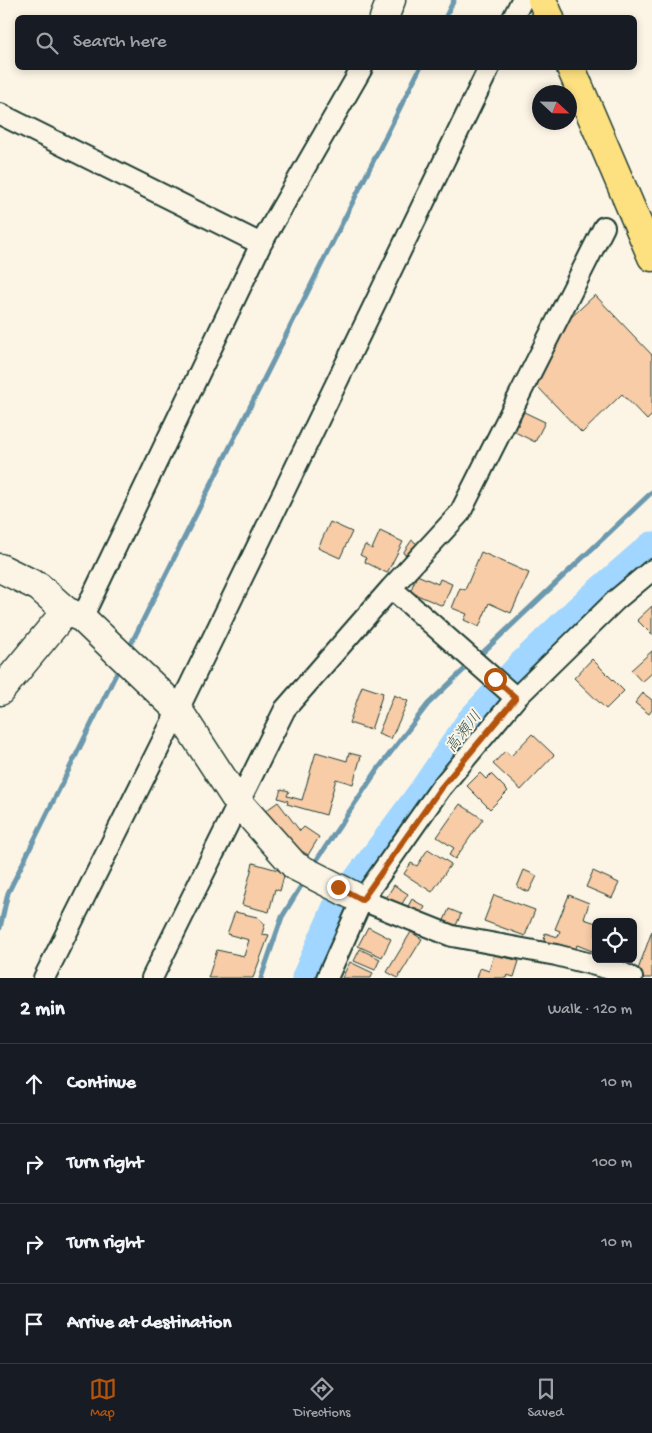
<!DOCTYPE html>
<html lang="en">
<head>
<meta charset="utf-8">
<style>
  body { margin:0; font-family:"Gochi Hand","Klee One",sans-serif; background:#242831; color:#f1f3f6 }
  .controls { position:absolute; right:15px; bottom:15px; display:grid; overflow:hidden; border-radius:8px; box-shadow:0 2px 8px #0003 }
  .controls button { width:45px; height:45px; display:grid; place-items:center; padding:0; border:0; border-bottom:1px solid #363941; background:#171b24; color:#f1f3f6; font:25px sans-serif }
  .compass { position:absolute; left:532px; top:85px; width:45px; height:45px; border-radius:50%; background:#171b24; box-shadow:0 2px 8px #0003; rotate:112deg }
  .stop { position:absolute; width:15px; height:15px; margin:-11px; border:4px solid #b45309; border-radius:50%; background:#fff }
  .stop.end { background:#b45309; border-color:#fff; box-shadow:0 1px 5px #0008 }
  .list { margin:0; padding:0; list-style:none }
  h2 { display:flex; justify-content:space-between; align-items:center; height:65px; margin:0; padding:0 20px; font-size:21px }
  h2 small { font-size:16px; font-weight:400; color:#9ea1a6 }
  .list li { display:grid; grid-template-columns:32px 1fr auto; gap:15px; align-items:center; box-sizing:border-box; height:80px; padding:0 20px; border-top:1px solid #363941 }
  .list b { display:block; font-size:19px; white-space:nowrap }
  .list em { font-size:16px; font-style:normal; color:#9ea1a6 }
  .icon { flex:none; width:28px; height:28px; fill:none; stroke:currentColor; stroke-width:2; stroke-linecap:round; stroke-linejoin:round }
  .map { position:relative; flex:none; width:652px; height:978px; overflow:hidden }
  .search { position:absolute; background:#171b24; box-shadow:0 2px 8px #0003; left:15px; right:15px; top:15px; height:55px; display:flex; align-items:center; gap:12px; box-sizing:border-box; padding:0 18px; border-radius:8px; color:#9ea1a6; font-size:19px }
  .sheet { height:385px; background:#171b24 }
  nav { display:flex; justify-content:space-around; align-items:center; box-sizing:border-box; height:70px; border-top:1px solid #363941; background:#171b24; font-size:14px; color:#9ea1a6 }
  nav a { display:grid; justify-items:center; gap:2px }
  nav .on { color:#b45309 }
  .map>svg:first-child { display:block }
  .lines { fill:none; stroke-linecap:round; stroke-linejoin:round }
  .stream { stroke:#6c99ae; stroke-width:5 }
  .river { stroke:#a0d6ff; stroke-width:31 }
  .building { fill:#f7cca6; stroke:#1f3d34 }
  .street-casing { stroke:#1f3d34; stroke-width:24 }
  .secondary-casing { stroke:#1f3d34; stroke-width:31 }
  .primary-casing { stroke:#1f3d34; stroke-width:31 }
  .street { stroke:#fcf5e5; stroke-width:20 }
  .secondary { stroke:#fcf5e5; stroke-width:28 }
  .primary { stroke:#fde080; stroke-width:28 }
  .route { stroke:#b45309; stroke-width:6 }
  .labels { text-anchor:middle; dominant-baseline:central; stroke-width:4; stroke-linejoin:round; paint-order:stroke }
  .water-label { font-size:16px; font-style:italic; fill:#395c5d; stroke:#fcf5e5 }
</style>
</head>
<body>
<div class="map">
<svg width="652" height="978" viewBox="0 0 652 978">
  <rect width="100%" height="100%" fill="#fcf5e5"/>
  <filter id="ink" filterUnits="userSpaceOnUse"><feTurbulence type="fractalNoise" baseFrequency=".02" numOctaves="2"/><feDisplacementMap in="SourceGraphic" scale="10" xChannelSelector="R" yChannelSelector="G"/><feConvolveMatrix kernelMatrix="1 2 1 2 8 2 1 2 1" color-interpolation-filters="sRGB"/></filter>
  <g filter="url(#ink)">
    <g class="lines">
      <path class="stream" d="M445,18l9,-18
        M128,650l292,-582
        M477,658l175,-166
        M312,867l66,-98 50,-65 43,-41
        M0,928l8,-35 112,-227
        M261,978l21,-61 22,-36"/>
      <path class="river" d="M307,978l30,-69 88,-119 46,-68 53,-58 57,-55 71,-62"/>
    </g>
    <path class="building" d="M595,295l57,60v60l-5,5 -25,-26 -40,39 -46,-48 30,-63z
      M524,412l21,10 -10,20 -20,-10z
      M330,522l22,10 -12,26 -22,-10z
      M380,531l23,11 -16,31 -22,-11 1,-4 -6,-3 5,-10 7,4z
      M412,540l8,6 -9,12 -8,-5z
      M481,552l48,21 -18,40 -22,-10 -10,24 -15,-7 3,-6 -15,-6 8,-20 5,2z
      M417,575l21,9 2,-5 12,5 -9,22 -33,-14z
      M652,606v29l-15,-15z
      M652,651v22l-10,9 -11,-12z
      M592,659l32,32 -18,18 -32,-31z
      M362,686l21,7 -12,37 -22,-7z
      M643,693l9,7v10l-3,4 -14,-11z
      M394,695l14,6 -17,38 -13,-5z
      M532,734l22,21 -33,35 -28,-26 12,-13 6,5z
      M316,752l31,9 2,-8 12,3 -8,28 -17,-5 -10,36 -39,-11 1,-3 -10,-3 3,-9 8,2 -2,5 15,4z
      M480,773l6,6 5,-5 17,17 -18,18 -23,-23z
      M278,802l22,29 4,-4 15,10 -11,18 -30,-19 -17,-22z
      M460,804l23,15 -28,40 -6,-4 5,-7 -17,-11z
      M428,849l23,15 -19,28 -28,-18 7,-11 6,3z
      M253,863l32,9 -5,19 -5,-2 -6,23 -27,-7z
      M524,870l13,6 -8,16 -12,-5z
      M593,871l26,12 -7,15 -26,-11z
      M394,885l14,9 -11,18 -14,-9z
      M494,895l41,15 -10,26 -41,-15z
      M569,895l20,8 -5,16 12,4v20l-4,8 -15,-6 -3,10 -31,-6 2,-16 13,4 2,-6 -5,-2z
      M412,899l13,8 -8,14 -13,-7z
      M449,909l12,5 -7,16 -12,-5z
      M235,912l22,5 8,7 -3,10 7,1 -16,43h-45l9,-28 27,6 5,-16 -22,-6z
      M368,927l23,12 -9,18 -24,-11z
      M652,931v47h-10l-6,-3z
      M411,932l11,7 -24,39 -11,-6z
      M360,949l20,10 -5,11 -21,-9z
      M494,954l25,7 -5,16 -7,-2 -1,3h-29l3,-10 9,3z
      M350,962l23,11 -2,5h-29z"/>
    <g class="lines">
      <defs>
        <path id="street" d="M513,18l9,-18
          M0,114l261,130
          M391,588l125,110
          M82,618l179,-374 101,-176
          M362,900l90,36 104,19 62,16 14,7
          M44,978l134,-268 311,-642
          M152,978l133,-269 106,-121 69,-75 144,-286
          M327,978l35,-78 78,-111 76,-91 100,-98 36,-30"/>
        <path id="secondary" d="M384,18l7,-18
          M0,568l39,19 27,24 16,7 96,92 60,92 57,64 67,34
          M0,691l66,-80"/>
        <path id="primary" d="M542,0l8,18
          M571,68l81,189"/>
      </defs>
      <use href="#street" class="street-casing"/>
      <use href="#secondary" class="secondary-casing"/>
      <use href="#primary" class="primary-casing"/>
      <use href="#street" class="street"/>
      <use href="#secondary" class="secondary"/>
      <use href="#primary" class="primary"/>
    </g>
  </g>
  <g class="lines" filter="url(#ink)">
    <path class="route" d="M338,887l24,13 78,-111 76,-91 -21,-19"/>
  </g>
  <g class="labels">
    <g class="water-label">
      <text transform="translate(465 733) rotate(-52)">高瀬川</text>
    </g>
  </g>
</svg>
<div class="controls">
<button><svg class="icon" aria-label="locate" viewBox="0 0 24 24"><circle cx="12" cy="12" r="6"/><path d="M12 2v4M12 18v4M2 12h4M18 12h4"/></svg></button>
</div>
<svg class="compass" viewBox="-18 -18 36 36"><path d="M0-13l5 13h-10z" fill="#e53935"/><path d="M0 13l5-13h-10z" fill="#9ea1a6"/></svg>
<div class="stop" style="left:495px;top:679px"></div>
<div class="stop end" style="left:338px;top:887px"></div>
<div class="search"><svg class="icon" aria-label="search" viewBox="0 0 24 24"><circle cx="10" cy="10" r="6"/><path d="M15 15l6 6"/></svg>Search here</div>
</div>
<section class="sheet">
<h2>2 min<small>Walk · 120 m</small></h2>
<ul class="list">
<li><svg class="icon" aria-label="ahead" viewBox="0 0 24 24"><path d="M12 20V5M6 11l6-6 6 6"/></svg><div><b>Continue</b></div><em>10 m</em></li>
<li><svg class="icon" aria-label="right" viewBox="0 0 24 24"><path d="M7 20v-9h11M14 6l5 5-5 5"/></svg><div><b>Turn right</b></div><em>100 m</em></li>
<li><svg class="icon" aria-label="right" viewBox="0 0 24 24"><path d="M7 20v-9h11M14 6l5 5-5 5"/></svg><div><b>Turn right</b></div><em>10 m</em></li>
<li><svg class="icon" aria-label="arrive" viewBox="0 0 24 24"><path d="M6 21V4h12l-3 4 3 4H6"/></svg><div><b>Arrive at destination</b></div></li>
</ul>
</section>
<nav>
<a class="on"><svg class="icon" aria-label="map" viewBox="0 0 24 24"><path d="M3 6l6-2 6 2 6-2v14l-6 2-6-2-6 2zM9 4v14M15 6v14"/></svg>Map</a>
<a><svg class="icon" aria-label="directions" viewBox="0 0 24 24"><path d="M12 3l9 9-9 9-9-9zM9 14v-3h6M13 9l2 2-2 2"/></svg>Directions</a>
<a><svg class="icon" aria-label="saved" viewBox="0 0 24 24"><path d="M7 4h10v16l-5-4-5 4z"/></svg>Saved</a>
</nav>
</body>
</html>
